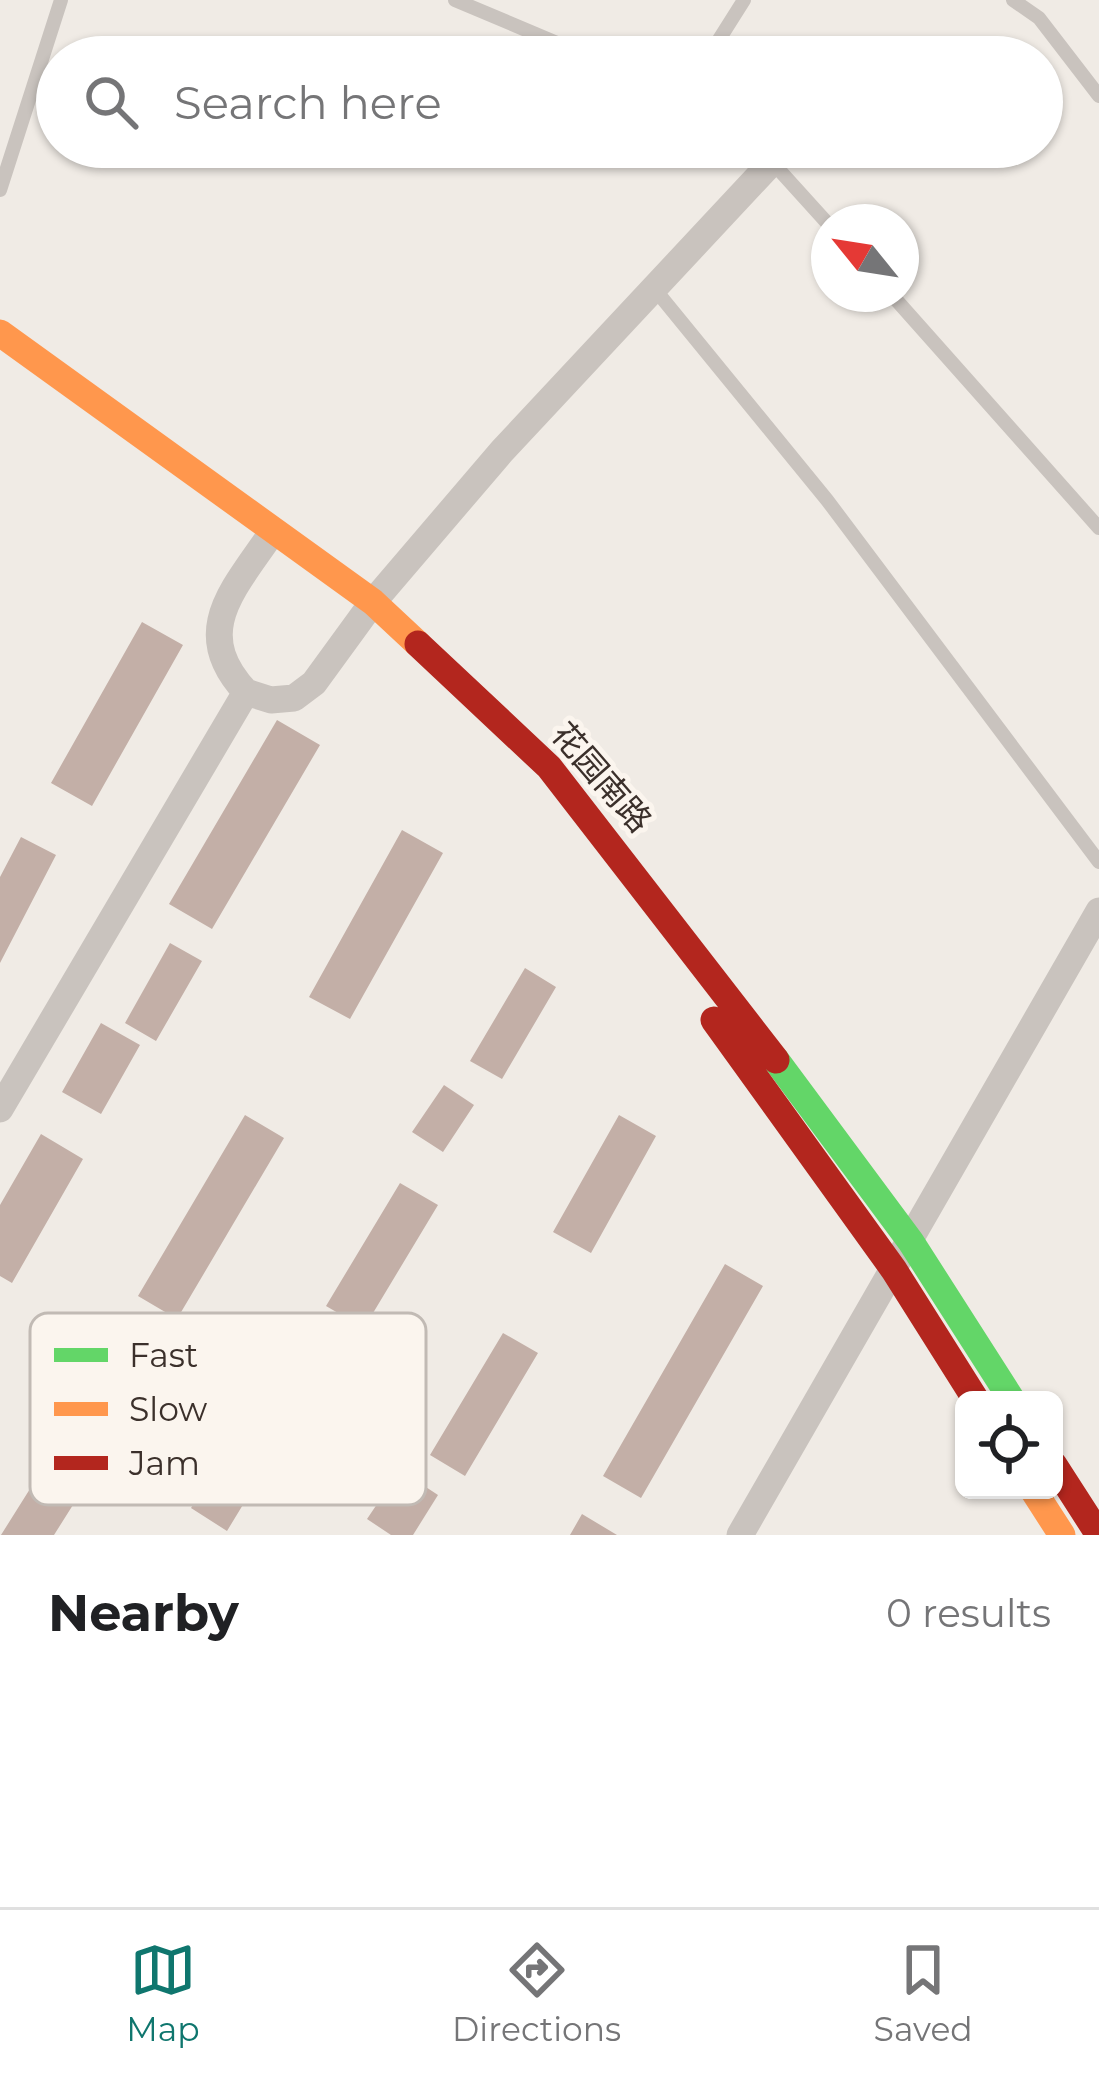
<!DOCTYPE html>
<html lang="en">
<head>
<meta charset="utf-8">
<style>
  body { margin:0; font-family:Montserrat,"Noto Sans SC",sans-serif; background:#f2f2f2; color:#202124 }
  .controls { position:absolute; right:36px; bottom:36px; display:grid; overflow:hidden; border-radius:18px; box-shadow:0 3px 9px #0004 }
  .controls button { width:108px; height:108px; display:grid; place-items:center; padding:0; border:0; border-bottom:3px solid #e0e0e0; background:#fff; color:#202124; font:60px sans-serif }
  .compass { position:absolute; left:811px; top:204px; width:108px; height:108px; border-radius:50%; background:#fff; box-shadow:0 3px 9px #0004; rotate:300deg }
  .list { margin:0; padding:0; list-style:none }
  h2 { display:flex; justify-content:space-between; align-items:center; height:156px; margin:0; padding:0 48px; font-size:51px }
  h2 small { font-size:39px; font-weight:400; color:#757577 }
  .icon { flex:none; width:66px; height:66px; fill:none; stroke:currentColor; stroke-width:2; stroke-linecap:round; stroke-linejoin:round }
  .map { position:relative; flex:none; width:1099px; height:1535px; overflow:hidden }
  .search { position:absolute; background:#fff; box-shadow:0 3px 9px #0004; left:36px; right:36px; top:36px; height:132px; display:flex; align-items:center; gap:30px; box-sizing:border-box; padding:0 42px; border-radius:66px; color:#757577; font-size:45px }
  .sheet { height:372px; background:#fff }
  nav { display:flex; justify-content:space-around; align-items:center; box-sizing:border-box; height:168px; border-top:3px solid #e0e0e0; background:#fff; font-size:33px; color:#757577 }
  nav a { display:grid; justify-items:center; gap:6px }
  nav .on { color:#0f766e }
  .map>svg:first-child { display:block }
  .building { fill:#c3afa7 }
  .lines { fill:none; stroke-linecap:round; stroke-linejoin:round }
  .lane { stroke:#c9c3be; stroke-width:14 }
  .street { stroke:#c9c3be; stroke-width:27 }
  .fast { stroke:#63d668; stroke-width:27 }
  .slow { stroke:#ff974d; stroke-width:27 }
  .jam { stroke:#b3261e; stroke-width:27 }
  .labels { text-anchor:middle; dominant-baseline:central; stroke-width:10; stroke-linejoin:round; paint-order:stroke }
  .street-label { font-size:33px; fill:#3b302b; stroke:#fbf5ee }
  .key { fill:#fbf5ee; stroke:#c1bab4; stroke-width:3 }
  .key-label { font-size:33px; fill:#3b302b }
</style>
</head>
<body>
<div class="map">
<svg width="1099" height="1535" viewBox="0 0 1099 1535">
  <rect width="100%" height="100%" fill="#f0ebe5"/>
  <path class="building" d="M142,622l41,23 -91,161 -41,-23z
    M277,720l43,25 -108,184 -43,-25z
    M402,830l41,23 -93,166 -41,-22z
    M21,837l35,18 -56,108v-86z
    M170,943l32,18 -46,80 -31,-18z
    M525,968l31,19 -54,92 -32,-18z
    M101,1023l39,22 -39,69 -39,-22z
    M444,1085l30,20 -31,47 -31,-20z
    M245,1115l39,23 -107,181 -39,-23z
    M619,1115l37,21 -65,117 -38,-21z
    M41,1134l42,25 -71,124 -12,-7v-71z
    M400,1183l38,22 -74,123 -38,-22z
    M725,1264l38,22 -122,212 -38,-22z
    M503,1333l35,20 -73,123 -35,-21z
    M259,1397l36,22 -68,112 -36,-23z
    M45,1465l38,24 -29,46h-53z
    M400,1470l38,25 -25,40h-22l-24,-16z
    M582,1514l35,21h-47z"/>
  <g class="lines">
    <path class="lane" d="M455,0l135,57
      M1013,0l26,18 60,78
      M708,57l36,-57
      M747,147l25,15 57,63
      M0,190l61,-190
      M653,287l174,213 272,362
      M891,294l208,234"/>
    <path class="street" d="M246,692c-57,-61 -11,-104 27,-161
      M0,1109l246,-417 25,8 23,-2 20,-15 59,-81 129,-151 270,-289
      M740,1535l359,-624"/>
    <path class="fast" d="M776,1060l135,182 101,158"/>
    <path class="slow" d="M0,333l373,269 45,42
      M1033,1490l29,45"/>
    <path class="jam" d="M418,644l131,123 227,293
      M714,1020l180,250 82,130
      M1054,1465l45,70"/>
  </g>
  <g class="labels">
    <g class="street-label">
      <text transform="translate(602 777) rotate(49)">花园南路</text>
    </g>
  </g>
  <rect x="30" y="1313" width="396" height="192" rx="18" class="key"/>
  <rect x="54" y="1348" width="54" height="14" fill="#63d668"/>
  <rect x="54" y="1402" width="54" height="14" fill="#ff974d"/>
  <rect x="54" y="1456" width="54" height="14" fill="#b3261e"/>
  <g class="key-label">
    <text x="129" y="1367">Fast</text>
    <text x="129" y="1421">Slow</text>
    <text x="129" y="1475">Jam</text>
  </g>
</svg>
<div class="controls">
<button><svg class="icon" aria-label="locate" viewBox="0 0 24 24"><circle cx="12" cy="12" r="6"/><path d="M12 2v4M12 18v4M2 12h4M18 12h4"/></svg></button>
</div>
<svg class="compass" viewBox="-18 -18 36 36"><path d="M0-13l5 13h-10z" fill="#e53935"/><path d="M0 13l5-13h-10z" fill="#757577"/></svg>
<div class="search"><svg class="icon" aria-label="search" viewBox="0 0 24 24"><circle cx="10" cy="10" r="6"/><path d="M15 15l6 6"/></svg>Search here</div>
</div>
<section class="sheet">
<h2>Nearby<small>0 results</small></h2>
<ul class="list">
</ul>
</section>
<nav>
<a class="on"><svg class="icon" aria-label="map" viewBox="0 0 24 24"><path d="M3 6l6-2 6 2 6-2v14l-6 2-6-2-6 2zM9 4v14M15 6v14"/></svg>Map</a>
<a><svg class="icon" aria-label="directions" viewBox="0 0 24 24"><path d="M12 3l9 9-9 9-9-9zM9 14v-3h6M13 9l2 2-2 2"/></svg>Directions</a>
<a><svg class="icon" aria-label="saved" viewBox="0 0 24 24"><path d="M7 4h10v16l-5-4-5 4z"/></svg>Saved</a>
</nav>
</body>
</html>
